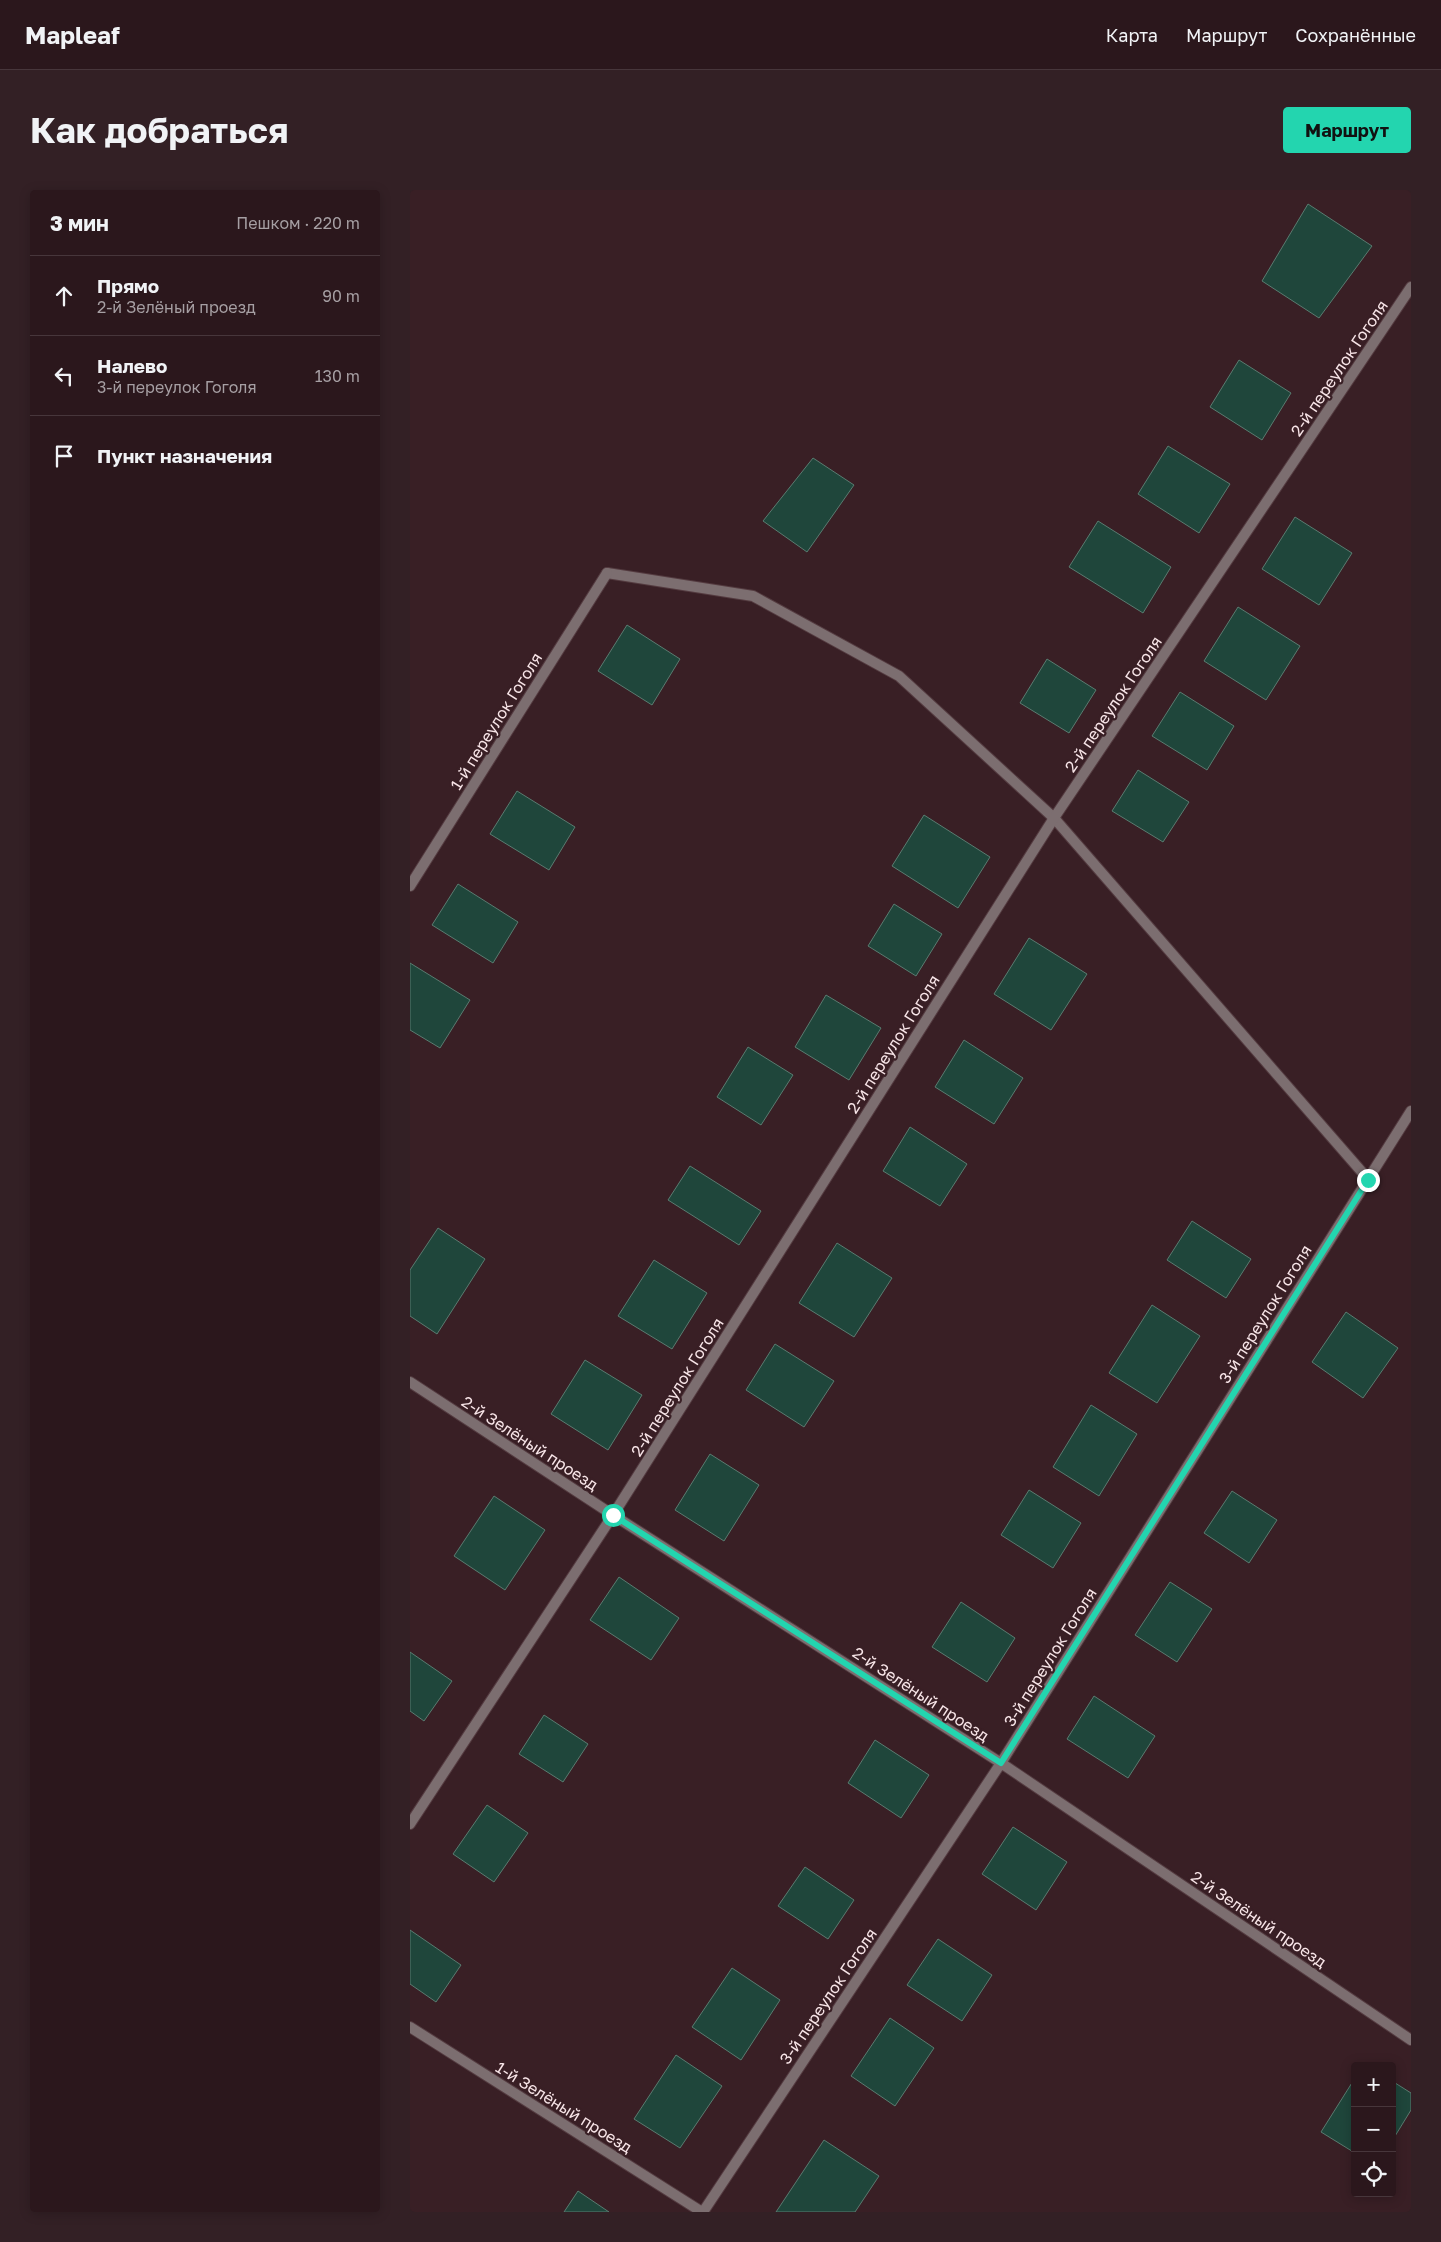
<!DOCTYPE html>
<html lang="ru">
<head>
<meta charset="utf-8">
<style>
  body { margin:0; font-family:"Golos Text",sans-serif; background:#332025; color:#f1f3f6 }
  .controls { position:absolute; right:15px; bottom:15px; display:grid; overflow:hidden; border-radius:5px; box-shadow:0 2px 12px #0003 }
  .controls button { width:45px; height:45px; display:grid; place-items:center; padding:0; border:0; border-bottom:1px solid #47363b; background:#2b171c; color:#f1f3f6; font:25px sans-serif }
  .stop { position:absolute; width:15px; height:15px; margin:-11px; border:4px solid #23d5af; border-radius:50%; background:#fff }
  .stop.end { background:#23d5af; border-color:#fff; box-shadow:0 1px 5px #0008 }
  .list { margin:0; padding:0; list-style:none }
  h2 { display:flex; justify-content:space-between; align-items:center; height:65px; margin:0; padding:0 20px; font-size:21px }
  h2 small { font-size:16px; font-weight:400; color:#a69fa3 }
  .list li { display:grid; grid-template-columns:32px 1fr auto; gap:15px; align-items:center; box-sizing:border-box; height:80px; padding:0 20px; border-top:1px solid #47363b }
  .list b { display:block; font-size:19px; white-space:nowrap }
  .list p { margin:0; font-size:16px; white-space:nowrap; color:#a69fa3 }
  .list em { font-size:16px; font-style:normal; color:#a69fa3 }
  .icon { flex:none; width:28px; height:28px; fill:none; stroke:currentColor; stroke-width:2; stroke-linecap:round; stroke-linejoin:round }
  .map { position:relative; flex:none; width:1001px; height:2022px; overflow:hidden; border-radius:5px }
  header { display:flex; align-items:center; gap:30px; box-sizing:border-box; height:70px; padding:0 25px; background:#2b171c; border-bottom:1px solid #47363b }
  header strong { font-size:24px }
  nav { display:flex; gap:28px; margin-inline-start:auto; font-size:18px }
  .intro { display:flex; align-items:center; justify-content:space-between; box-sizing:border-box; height:120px; padding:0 30px }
  h1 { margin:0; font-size:35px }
  .button { padding:12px 22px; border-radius:5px; background:#23d5af; color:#111; font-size:18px; font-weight:700 }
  main { display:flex; gap:30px; padding:0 30px }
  aside { flex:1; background:#2b171c; border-radius:5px; box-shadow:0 2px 12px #0003 }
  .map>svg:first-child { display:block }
  .building { fill:#1f463b; stroke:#5a7b70 }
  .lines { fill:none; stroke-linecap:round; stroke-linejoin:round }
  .service-casing { stroke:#543b40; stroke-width:12 }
  .minor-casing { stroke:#543b40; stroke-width:12 }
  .service { stroke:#7c6e70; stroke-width:10 }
  .minor { stroke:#7c6e70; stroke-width:10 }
  .route { stroke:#23d5af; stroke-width:6 }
  .labels { text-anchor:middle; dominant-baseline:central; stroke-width:4.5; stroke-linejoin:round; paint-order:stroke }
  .street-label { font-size:16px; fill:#f8e5e8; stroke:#391f25 }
</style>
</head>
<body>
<header>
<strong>Mapleaf</strong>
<nav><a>Карта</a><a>Маршрут</a><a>Сохранённые</a></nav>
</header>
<div class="intro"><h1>Как добраться</h1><a class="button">Маршрут</a></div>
<main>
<aside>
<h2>3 мин<small>Пешком · 220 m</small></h2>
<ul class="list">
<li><svg class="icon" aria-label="ahead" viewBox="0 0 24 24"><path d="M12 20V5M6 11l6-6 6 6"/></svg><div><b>Прямо</b><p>2-й Зелёный проезд</p></div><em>90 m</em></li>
<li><svg class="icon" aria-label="left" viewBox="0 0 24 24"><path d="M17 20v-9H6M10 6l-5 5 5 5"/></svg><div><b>Налево</b><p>3-й переулок Гоголя</p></div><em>130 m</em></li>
<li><svg class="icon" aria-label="arrive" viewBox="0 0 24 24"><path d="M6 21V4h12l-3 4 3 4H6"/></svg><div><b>Пункт назначения</b></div></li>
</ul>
</aside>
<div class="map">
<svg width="1001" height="2022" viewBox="0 0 1001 2022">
  <rect width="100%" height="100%" fill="#391f25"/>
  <path class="building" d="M898,14l64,42 -53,72 -57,-37z
    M829,170l52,33 -29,47 -52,-33z
    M758,256l62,38 -31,49 -61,-39z
    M403,268l41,27 -47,67 -44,-31z
    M885,327l57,36 -33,52 -57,-36z
    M688,331l73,46 -28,46 -74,-46z
    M828,417l62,39 -34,54 -62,-39z
    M217,435l53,34 -28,46 -54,-34z
    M637,469l49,31 -27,43 -49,-30z
    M770,502l54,34 -27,44 -55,-34z
    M728,580l51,32 -26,40 -51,-31z
    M107,601l58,36 -26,43 -59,-36z
    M514,625l66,42 -32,51 -66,-42z
    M48,694l60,38 -25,41 -61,-38z
    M484,714l48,30 -26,42 -48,-30z
    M619,748l58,36 -36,56 -57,-36z
    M0,773l60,37 -30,48 -30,-18z
    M416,805l55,33 -32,52 -54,-33z
    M554,850l59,38 -29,46 -59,-37z
    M338,857l45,28 -32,50 -44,-28z
    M500,937l57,37 -27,42 -57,-35z
    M280,976l71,45 -22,34 -71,-45z
    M782,1031l59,38 -25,39 -59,-38z
    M28,1038l47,31 -48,75 -27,-18v-46z
    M427,1053l55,35 -38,59 -55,-34z
    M244,1070l53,33 -35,56 -54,-33z
    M742,1115l48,31 -43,67 -48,-30z
    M936,1122l52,36 -35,50 -51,-36z
    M365,1154l59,37 -30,46 -58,-37z
    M175,1170l57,35 -34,55 -57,-36z
    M681,1215l46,29 -38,62 -46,-29z
    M300,1264l49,31 -35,56 -49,-31z
    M619,1300l52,33 -28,45 -52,-33z
    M822,1301l45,29 -28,43 -45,-30z
    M84,1306l51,34 -40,60 -51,-34z
    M209,1387l60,41 -28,42 -61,-40z
    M760,1392l42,27 -35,53 -42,-27z
    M551,1412l54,36 -28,44 -55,-35z
    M0,1462l42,29 -28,40 -14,-10z
    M684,1506l61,40 -27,42 -61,-39z
    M134,1525l44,29 -25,38 -44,-28z
    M465,1550l54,35 -28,43 -53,-35z
    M77,1615l41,28 -34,49 -41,-28z
    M603,1637l54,35 -31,48 -54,-36z
    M395,1677l49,33 -26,39 -50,-33z
    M0,1740l51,35 -25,37 -26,-18z
    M528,1749l54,36 -30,46 -55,-36z
    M322,1778l48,32 -39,60 -49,-33z
    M480,1828l44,30 -39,58 -44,-30z
    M266,1865l46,31 -42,62 -46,-29z
    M945,1888v75l-34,-21z
    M982,1891l19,12v17l-19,31z
    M414,1950l55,36 -24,36h-79z
    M168,2001l31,21h-45z"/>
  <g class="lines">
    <defs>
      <path id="service" d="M197,383l146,23 146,80 155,142 314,361"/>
      <path id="minor" d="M0,696l197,-313
        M0,1192l203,133 388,248 410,277
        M0,1634l203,-309 441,-697 357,-531
        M0,1837l292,185
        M293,2022l298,-449 410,-652"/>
    </defs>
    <use href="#service" class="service-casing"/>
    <use href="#minor" class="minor-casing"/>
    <use href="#service" class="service"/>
    <use href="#minor" class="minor"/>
  </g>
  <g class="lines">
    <path class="route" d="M203,1325l388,248 367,-583"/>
  </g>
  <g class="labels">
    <g class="street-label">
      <text transform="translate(929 178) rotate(-56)">2-й переулок Гоголя</text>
      <text transform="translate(703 514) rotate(-56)">2-й переулок Гоголя</text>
      <text transform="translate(86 531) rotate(-58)">1-й переулок Гоголя</text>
      <text transform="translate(483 854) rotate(-58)">2-й переулок Гоголя</text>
      <text transform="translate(855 1124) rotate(-58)">3-й переулок Гоголя</text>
      <text transform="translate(267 1197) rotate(-58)">2-й переулок Гоголя</text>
      <text transform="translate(120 1253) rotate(33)">2-й Зелёный проезд</text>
      <text transform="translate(640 1467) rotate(-58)">3-й переулок Гоголя</text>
      <text transform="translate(511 1504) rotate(33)">2-й Зелёный проезд</text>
      <text transform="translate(849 1729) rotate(34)">2-й Зелёный проезд</text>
      <text transform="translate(418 1806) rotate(-56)">3-й переулок Гоголя</text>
      <text transform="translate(154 1917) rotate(32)">1-й Зелёный проезд</text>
    </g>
  </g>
</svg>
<div class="controls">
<button>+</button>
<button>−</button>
<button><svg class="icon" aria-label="locate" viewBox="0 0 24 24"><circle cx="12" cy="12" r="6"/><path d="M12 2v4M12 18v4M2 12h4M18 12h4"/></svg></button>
</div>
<div class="stop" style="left:203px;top:1325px"></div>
<div class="stop end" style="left:958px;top:990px"></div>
</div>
</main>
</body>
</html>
